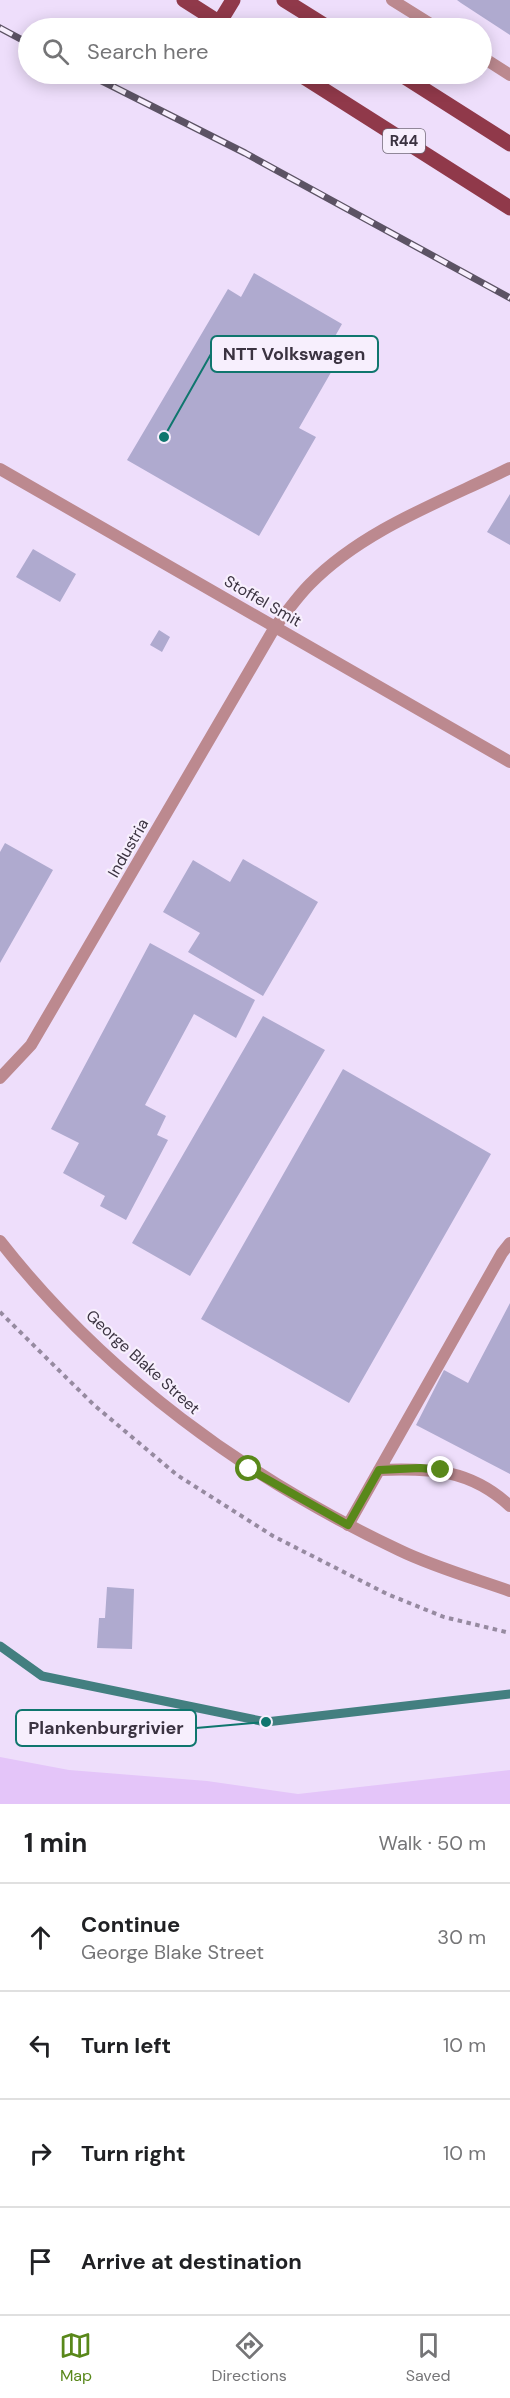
<!DOCTYPE html>
<html lang="en">
<head>
<meta charset="utf-8">
<style>
  body { margin:0; font-family:"DM Sans",sans-serif; background:#f2f2f2; color:#202124 }
  .stop { position:absolute; width:18px; height:18px; margin:-14px; border:4px solid #59881a; border-radius:50%; background:#fff }
  .stop.end { background:#59881a; border-color:#fff; box-shadow:0 2px 6px #0008 }
  .list { margin:0; padding:0; list-style:none }
  h2 { display:flex; justify-content:space-between; align-items:center; height:78px; margin:0; padding:0 24px; font-size:26px }
  h2 small { font-size:20px; font-weight:400; color:#757577 }
  .list li { display:grid; grid-template-columns:39px 1fr auto; gap:18px; align-items:center; box-sizing:border-box; height:108px; padding:0 24px; border-top:2px solid #e0e0e0 }
  .list b { display:block; font-size:22px; white-space:nowrap }
  .list p { margin:0; font-size:20px; white-space:nowrap; color:#757577 }
  .list em { font-size:20px; font-style:normal; color:#757577 }
  .icon { flex:none; width:33px; height:33px; fill:none; stroke:currentColor; stroke-width:2; stroke-linecap:round; stroke-linejoin:round }
  .map { position:relative; flex:none; width:510px; height:1804px; overflow:hidden }
  .search { position:absolute; background:#fff; box-shadow:0 3px 15px #0003; left:18px; right:18px; top:18px; height:66px; display:flex; align-items:center; gap:15px; box-sizing:border-box; padding:0 21px; border-radius:33px; color:#757577; font-size:22px }
  .sheet { height:510px; background:#fff }
  nav { display:flex; justify-content:space-around; align-items:center; box-sizing:border-box; height:84px; border-top:2px solid #e0e0e0; background:#fff; font-size:16px; color:#757577 }
  nav a { display:grid; justify-items:center; gap:3px }
  nav .on { color:#59881a }
  .map>svg:first-child { display:block }
  .green { fill:#e4c5f9 }
  .lines { fill:none; stroke-linecap:round; stroke-linejoin:round }
  .stream { stroke:#437f80; stroke-width:9 }
  .building { fill:#afaacf }
  .path { stroke:#968aa0; stroke-width:4; stroke-dasharray:4.5 4.5; stroke-linecap:butt }
  .service { stroke:#bc898f; stroke-width:12 }
  .minor { stroke:#bc898f; stroke-width:12 }
  .tertiary { stroke:#bc898f; stroke-width:12 }
  .primary { stroke:#90394a; stroke-width:15 }
  .rail-casing { stroke:#5c5364; stroke-width:7 }
  .rail { stroke:#f7effd; stroke-width:4.5; stroke-dasharray:14; stroke-linecap:butt }
  .route { stroke:#59881a; stroke-width:8 }
  .labels { text-anchor:middle; dominant-baseline:central; stroke-width:4.5; stroke-linejoin:round; paint-order:stroke }
  .shield { fill:#f7effd; stroke:#736b79; stroke-width:1.5 }
  .shield-label { font-size:15px; font-weight:bold; fill:#3b3341 }
  .street-label { font-size:16px; fill:#3b3341; stroke:#f7effd }
  .leader { fill:none; stroke:#0f766e; stroke-width:2 }
  .callout-dot { fill:#0f766e; stroke:#f7effd; stroke-width:2 }
  .callout { fill:#f7effd; stroke:#0f766e; stroke-width:2 }
  .callout-label { font-size:18px; text-anchor:middle; font-weight:bold; fill:#3b3341 }
</style>
</head>
<body>
<div class="map">
<svg width="510" height="1804" viewBox="0 0 510 1804">
  <rect width="100%" height="100%" fill="#eedefb"/>
  <path class="green" d="M0,1757l69,13 138,11 91,13 212,-24v34h-510z"/>
  <g class="lines">
    <path class="stream" d="M0,1646l42,30 224,46 244,-28"/>
  </g>
  <path class="building" d="M457,0h53v35l-49,-32z
    M254,273l88,51 -13,23 12,8 -42,73 17,9 -57,99 -132,-76 101,-171 13,8z
    M510,494v51l-23,-13z
    M33,549l43,25 -16,28 -44,-25z
    M159,630l11,7 -8,15 -12,-7z
    M5,843l48,27 -53,93v-111z
    M243,859l75,43 -55,94 -75,-44 12,-19 -37,-21 30,-52 37,22z
    M150,943l105,57 -19,38 -42,-24 -49,91 21,11 -9,19 11,5 -42,80 -26,-14 5,-10 -42,-23 16,-30 -28,-14z
    M263,1016l62,34 -135,226 -58,-33z
    M343,1069l148,85 -142,249 -148,-84z
    M510,1303v171l-94,-49 28,-55 24,13z
    M107,1587l27,2 -2,60 -35,-1 2,-30h6z"/>
  <g class="lines">
    <path class="path" d="M0,1312l94,93 83,70 96,61 114,58 57,23 66,16"/>
    <path class="service" d="M275,627c11,-14 22,-30 35,-43 54,-55 133,-83 200,-116
      M379,1470c52,-2 91,-1 131,36
      M348,1525l154,-272 8,-10"/>
    <path class="minor" d="M392,0l45,28
      M482,57l28,18
      M0,469l510,293
      M0,1078l31,-33 244,-418"/>
    <path class="tertiary" d="M0,1241c105,134 246,237 399,309 35,17 74,28 111,41"/>
    <path class="primary" d="M184,0l44,28
      M284,0l45,28
      M219,23l14,-23
      M299,74l211,134
      M400,74l110,70"/>
    <defs>
      <path id="rail" d="M0,28l28,15
        M88,74l157,79 265,145"/>
    </defs>
    <use href="#rail" class="rail-casing"/>
    <use href="#rail" class="rail"/>
  </g>
  <g class="lines">
    <path class="route" d="M249,1469l99,56 31,-55 41,-2 21,2"/>
  </g>
  <g class="labels">
    <rect class="shield" x="383" y="129" width="42" height="24" rx="4.5"/>
    <g class="shield-label">
      <text x="404" y="141">R44</text>
    </g>
    <g class="street-label">
      <text transform="translate(263 601) rotate(30)">Stoffel Smit</text>
      <text transform="translate(128 848) rotate(-60)">Industria</text>
      <text transform="translate(143 1362) rotate(42)">George Blake Street</text>
    </g>
  </g>
  <path class="leader" d="M164 437L211 354M266 1722L196 1728"/>
  <g class="callout-dot">
    <circle cx="164" cy="437" r="6"/>
    <circle cx="266" cy="1722" r="6"/>
  </g>
  <g class="callout">
    <rect x="211" y="336" width="167" height="36" rx="6"/>
    <rect x="16" y="1710" width="180" height="36" rx="6"/>
  </g>
  <g class="callout-label">
    <text x="294" y="360">NTT Volkswagen</text>
    <text x="106" y="1734">Plankenburgrivier</text>
  </g>
</svg>
<div class="stop" style="left:249px;top:1469px"></div>
<div class="stop end" style="left:441px;top:1470px"></div>
<div class="search"><svg class="icon" aria-label="search" viewBox="0 0 24 24"><circle cx="10" cy="10" r="6"/><path d="M15 15l6 6"/></svg>Search here</div>
</div>
<section class="sheet">
<h2>1 min<small>Walk · 50 m</small></h2>
<ul class="list">
<li><svg class="icon" aria-label="ahead" viewBox="0 0 24 24"><path d="M12 20V5M6 11l6-6 6 6"/></svg><div><b>Continue</b><p>George Blake Street</p></div><em>30 m</em></li>
<li><svg class="icon" aria-label="left" viewBox="0 0 24 24"><path d="M17 20v-9H6M10 6l-5 5 5 5"/></svg><div><b>Turn left</b></div><em>10 m</em></li>
<li><svg class="icon" aria-label="right" viewBox="0 0 24 24"><path d="M7 20v-9h11M14 6l5 5-5 5"/></svg><div><b>Turn right</b></div><em>10 m</em></li>
<li><svg class="icon" aria-label="arrive" viewBox="0 0 24 24"><path d="M6 21V4h12l-3 4 3 4H6"/></svg><div><b>Arrive at destination</b></div></li>
</ul>
</section>
<nav>
<a class="on"><svg class="icon" aria-label="map" viewBox="0 0 24 24"><path d="M3 6l6-2 6 2 6-2v14l-6 2-6-2-6 2zM9 4v14M15 6v14"/></svg>Map</a>
<a><svg class="icon" aria-label="directions" viewBox="0 0 24 24"><path d="M12 3l9 9-9 9-9-9zM9 14v-3h6M13 9l2 2-2 2"/></svg>Directions</a>
<a><svg class="icon" aria-label="saved" viewBox="0 0 24 24"><path d="M7 4h10v16l-5-4-5 4z"/></svg>Saved</a>
</nav>
</body>
</html>
